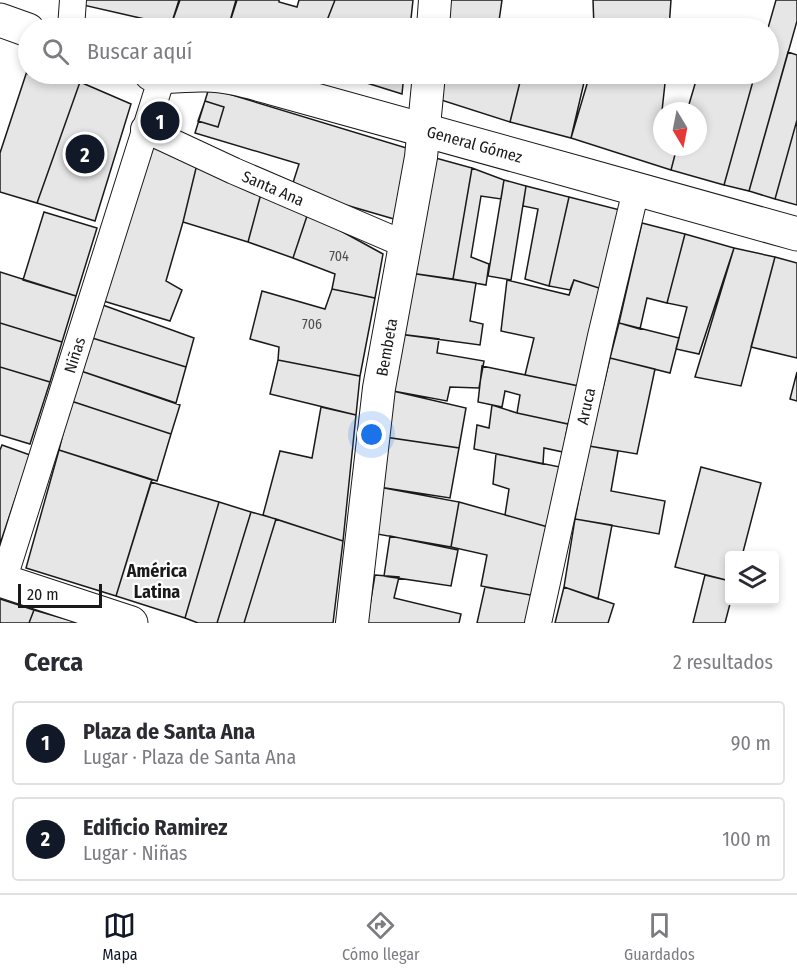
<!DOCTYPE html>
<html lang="es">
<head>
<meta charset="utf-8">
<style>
  body { margin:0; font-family:"Fira Sans Condensed",sans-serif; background:#f2f2f3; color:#2b2b33 }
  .controls { position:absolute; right:18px; bottom:18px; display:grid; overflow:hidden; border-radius:6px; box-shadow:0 3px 9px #0003 }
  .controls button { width:54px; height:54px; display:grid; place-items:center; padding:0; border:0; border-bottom:2px solid #e1e1e2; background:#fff; color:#2b2b33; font:30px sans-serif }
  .compass { position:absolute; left:653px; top:102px; width:54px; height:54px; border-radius:50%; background:#fff; box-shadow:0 3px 9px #0003; rotate:170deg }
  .scale { position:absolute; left:18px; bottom:15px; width:84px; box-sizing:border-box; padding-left:6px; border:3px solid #1a1a1a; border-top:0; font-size:16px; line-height:21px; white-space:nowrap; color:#1a1a1a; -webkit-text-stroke:4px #fff; paint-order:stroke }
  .you { position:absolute; left:372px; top:435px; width:21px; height:21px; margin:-15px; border:4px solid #fff; border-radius:50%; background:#1a73e8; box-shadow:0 0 0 9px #1a73e833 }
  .badge { display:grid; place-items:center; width:39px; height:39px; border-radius:50%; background:#111827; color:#fff; font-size:20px; font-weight:700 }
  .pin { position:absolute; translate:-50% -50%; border:3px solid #fff; box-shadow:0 2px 6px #0006 }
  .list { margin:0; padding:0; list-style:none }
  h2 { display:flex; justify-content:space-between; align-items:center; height:78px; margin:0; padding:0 24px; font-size:26px }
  h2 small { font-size:20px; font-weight:400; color:#7c7c81 }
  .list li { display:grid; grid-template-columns:39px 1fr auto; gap:18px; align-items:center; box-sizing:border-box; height:84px; margin:0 12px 12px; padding:0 12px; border:2px solid #e1e1e2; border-radius:6px }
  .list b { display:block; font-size:22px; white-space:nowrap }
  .list p { margin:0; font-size:20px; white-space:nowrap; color:#7c7c81 }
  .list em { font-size:20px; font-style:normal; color:#7c7c81 }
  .icon { flex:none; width:33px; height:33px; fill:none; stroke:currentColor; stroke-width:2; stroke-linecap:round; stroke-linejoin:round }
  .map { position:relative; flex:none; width:797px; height:623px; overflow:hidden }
  .search { position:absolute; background:#fff; box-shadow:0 3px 9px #0003; left:18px; right:18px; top:18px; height:66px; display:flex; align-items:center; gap:15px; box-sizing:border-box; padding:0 21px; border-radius:33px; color:#7c7c81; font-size:22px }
  .sheet { height:270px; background:#fff }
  nav { display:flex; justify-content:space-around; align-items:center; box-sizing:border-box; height:84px; border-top:2px solid #e1e1e2; background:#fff; font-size:16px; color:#7c7c81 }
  nav a { display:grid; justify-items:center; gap:3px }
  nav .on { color:#111827 }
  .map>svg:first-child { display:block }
  .building { fill:#e6e6e6; stroke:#1a1a1a; stroke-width:1.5 }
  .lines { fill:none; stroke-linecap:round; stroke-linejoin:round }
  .minor-casing { stroke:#1a1a1a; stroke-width:28 }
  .tertiary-casing { stroke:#1a1a1a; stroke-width:34 }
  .secondary-casing { stroke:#1a1a1a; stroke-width:35 }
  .minor { stroke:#fff; stroke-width:26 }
  .tertiary { stroke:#fff; stroke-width:32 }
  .secondary { stroke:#fff; stroke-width:33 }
  .labels { text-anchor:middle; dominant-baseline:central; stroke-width:4.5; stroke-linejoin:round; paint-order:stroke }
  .number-label { font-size:14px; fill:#4d4d4d }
  .street-label { font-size:16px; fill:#1a1a1a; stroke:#fff }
  .neighbourhood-label { font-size:18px; font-weight:bold; fill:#1a1a1a; stroke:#fff }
</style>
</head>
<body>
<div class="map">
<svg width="797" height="623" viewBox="0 0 797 623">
  <rect width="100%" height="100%" fill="#fff"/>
  <path class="building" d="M83,0h96l-8,25 -88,-20z
    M180,0h56l-8,28h-43l-14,-3z
    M237,0h42v2l18,5 2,-7h36l-11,28h-96z
    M335,0h78l-3,28h-86z
    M447,0h55l-4,28h-54z
    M593,0h78l-2,28h-75z
    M776,0h21v21l-48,170 -25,-6 31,-111h13v-46z
    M713,21l26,7h-28z
    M788,52l9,3v65l-22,79 -26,-8z
    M28,68v6h33l19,8 -43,121 -37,-11v-39z
    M338,74h66l-2,20z
    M440,74h82l-12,48 -72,-23z
    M522,74h64l-15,64 -61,-16z
    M590,74h76l-4,37v36h15l-6,23 -100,-32z
    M698,74h57l-31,111 -53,-15 6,-23h21v-36h-11z
    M80,82l51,22 -36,117 -58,-18z
    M209,88l204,62 -19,69 -103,-30 8,-25 -104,-31z
    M205,101l19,6 -6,20 -20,-6z
    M797,120v85l-22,-6z
    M149,142l49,18 -15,62 -17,59 16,9 -12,31 -70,-21z
    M432,157l40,11 -19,111 -43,-6z
    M198,160l64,30 -14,52 -65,-20z
    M472,168l32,12 -3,19 -20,-3 -10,61 18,7 -3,21 -33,-6z
    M504,180l22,6 -15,94 -23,-4z
    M526,186l43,11 -20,89 -24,-7 13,-70 -15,-3z
    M262,190l46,23 -15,45 -45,-16z
    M569,197l51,13 -18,79 -28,-9 -4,10 -21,-4z
    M44,212l53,16 -21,68 -53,-16z
    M308,213l75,41 -8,44 -43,-9 3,-15 -42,-16z
    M642,223l43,11 -18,69 -20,-5 -7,31 -21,-6z
    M685,234l49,14 -35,106 -23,-5 11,-42 -20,-4z
    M734,248l41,9 -34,129 -46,-9z
    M775,257l22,6v95l-46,-11z
    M0,272l76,24 -14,46 -62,-19z
    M410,273l66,10 -6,38 13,3 -3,21 -81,-11z
    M507,280l62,15 5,-15 28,9 -23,97 -54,-11 9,-37 -33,-7z
    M332,289l43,9 -15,78 -82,-16 1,-13 -29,-8 12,-48 63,18z
    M100,304l94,34 -8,29 -97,-30z
    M0,323l62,19 -12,40 -50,-15z
    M619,323l60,15 -9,35 -60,-15z
    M399,334l40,5 -2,14 47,8 -5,27 -29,-1 -3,14 -54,-10z
    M89,337l97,30 -10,36 -95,-32z
    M610,358l45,11 -18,85 -48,-8z
    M278,360l82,16 -4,39 -86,-21z
    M482,366l97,20 -11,38 -51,-11 3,-18 -15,-4 -3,16 -24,-5z
    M0,367l50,15 -20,62 -30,-9z
    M81,371l99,34 -9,29 -100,-33z
    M797,372v29l-7,-2z
    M393,391l73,17 -7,40 -74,-11z
    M71,401l100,33 -14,47 -98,-31z
    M492,405l25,8 51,11 -5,28 -19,-4 -1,16 -69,-15 3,-24 12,3z
    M321,407l35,8 -13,126 -80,-26 17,-64 32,7z
    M385,437l74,11 -9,50 -71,-11z
    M2,445l28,10 -30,89v-94z
    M589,446l29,5 -7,40 54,10 -6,33 -84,-15z
    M59,450l93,30 -36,116 -90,-28z
    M496,454l64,13 -12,60 -43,-12 4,-26 -16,-5z
    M701,467l60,16 -19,73h-12v25l-55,-14z
    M151,482l68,20 -34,116 -69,-22z
    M379,487l80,15 -8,45 -80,-14z
    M219,502l32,10 -34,111h-19l-13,-5z
    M459,502l89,25 -12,69 -55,-10 6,-31 -36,-8z
    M251,512l25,7 -32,104h-27z
    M276,519l67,22 -10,82h-89z
    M575,519l37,6 -14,74 -34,-12z
    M390,536l68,14 -7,36 -67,-10z
    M375,575l24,2 -5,21 67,16 -2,9h-92z
    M705,575l25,6 1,19 -6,23h-32z
    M485,587l51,9 -6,27h-53z
    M564,587l50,17 -6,19h-53z
    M0,599l34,11 -5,13h-29z
    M34,610l45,13h-50z"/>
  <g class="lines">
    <defs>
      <g id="minor">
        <path d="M71,28l2,-28"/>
        <path id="s1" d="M144,129l90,42 170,73"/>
        <path id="s2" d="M3,581l159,-504"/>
        <path id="s3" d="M538,623l63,-287 35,-146"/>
      </g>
      <g id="tertiary">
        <path d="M433,28l2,-28"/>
        <path id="s4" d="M352,623l27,-235 42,-231 8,-83"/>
      </g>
      <g id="secondary">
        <path d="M0,20l28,10"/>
        <path id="s5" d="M151,74c18,5 36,0 54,1 23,0 45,7 67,13 175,47 350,98 525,146"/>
        <path d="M0,580l131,43"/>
      </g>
    </defs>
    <use href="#minor" class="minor-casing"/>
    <use href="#tertiary" class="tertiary-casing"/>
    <use href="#secondary" class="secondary-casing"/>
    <use href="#minor" class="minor"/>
    <use href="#tertiary" class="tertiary"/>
    <use href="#secondary" class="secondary"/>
  </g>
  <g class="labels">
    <g class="number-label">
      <text x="339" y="256">704</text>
      <text x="312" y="324">706</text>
    </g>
    <g class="street-label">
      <text stroke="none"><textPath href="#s5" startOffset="333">General Gómez</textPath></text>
      <text stroke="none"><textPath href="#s1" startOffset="142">Santa Ana</textPath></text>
      <text stroke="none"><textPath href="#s4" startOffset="278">Bembeta</textPath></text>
      <text stroke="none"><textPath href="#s2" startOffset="237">Niñas</textPath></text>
      <text stroke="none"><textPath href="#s3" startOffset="222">Aruca</textPath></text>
    </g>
    <g class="neighbourhood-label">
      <text x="157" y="571">América<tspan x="157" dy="21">Latina</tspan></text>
    </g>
  </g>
</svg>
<div class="controls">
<button><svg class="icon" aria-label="layers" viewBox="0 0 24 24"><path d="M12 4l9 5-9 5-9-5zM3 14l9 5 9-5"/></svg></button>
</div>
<svg class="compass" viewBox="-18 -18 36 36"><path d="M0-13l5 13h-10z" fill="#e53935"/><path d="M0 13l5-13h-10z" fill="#7c7c81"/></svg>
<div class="scale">20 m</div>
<div class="you"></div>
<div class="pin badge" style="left:160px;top:121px">1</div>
<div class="pin badge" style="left:85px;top:154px">2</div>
<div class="search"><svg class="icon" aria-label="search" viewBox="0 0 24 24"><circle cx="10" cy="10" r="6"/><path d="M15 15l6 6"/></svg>Buscar aquí</div>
</div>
<section class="sheet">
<h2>Cerca<small>2 resultados</small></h2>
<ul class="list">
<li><span class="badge">1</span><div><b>Plaza de Santa Ana</b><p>Lugar · Plaza de Santa Ana</p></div><em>90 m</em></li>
<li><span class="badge">2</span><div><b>Edificio Ramirez</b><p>Lugar · Niñas</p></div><em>100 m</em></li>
</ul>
</section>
<nav>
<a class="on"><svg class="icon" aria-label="map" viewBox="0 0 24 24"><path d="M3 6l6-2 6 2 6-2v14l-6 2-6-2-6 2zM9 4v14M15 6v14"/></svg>Mapa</a>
<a><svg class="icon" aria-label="directions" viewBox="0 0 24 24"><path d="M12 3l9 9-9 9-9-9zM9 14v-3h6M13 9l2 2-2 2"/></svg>Cómo llegar</a>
<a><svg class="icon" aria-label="saved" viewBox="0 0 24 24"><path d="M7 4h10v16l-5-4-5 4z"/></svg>Guardados</a>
</nav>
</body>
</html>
